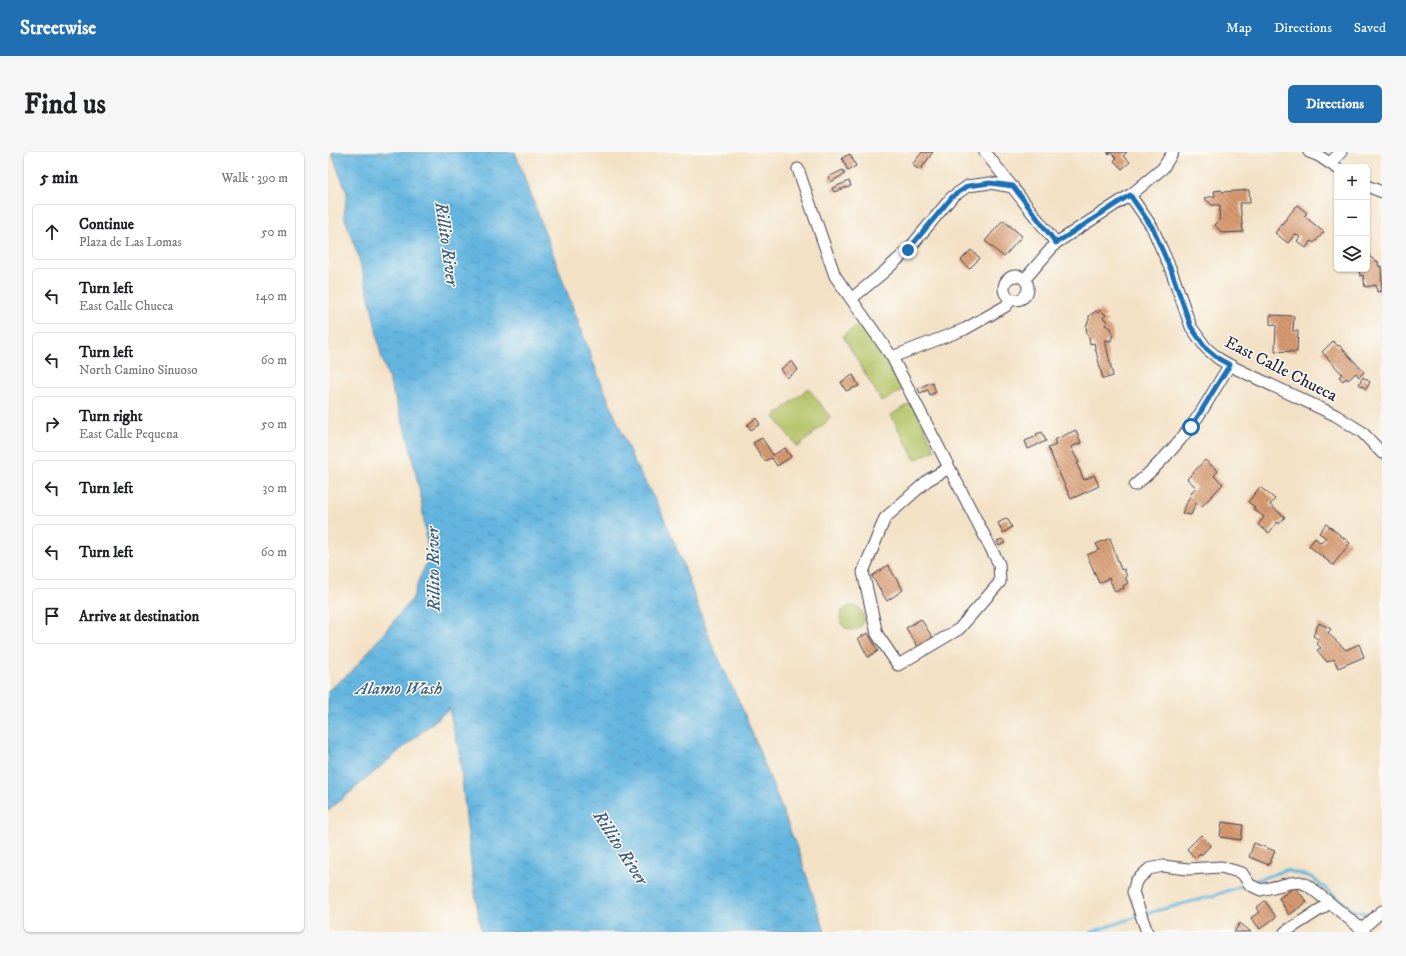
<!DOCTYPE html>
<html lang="en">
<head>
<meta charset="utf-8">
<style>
  body { margin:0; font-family:"IM FELL DW Pica",serif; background:#f6f6f6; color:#202124 }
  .controls { position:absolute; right:12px; top:12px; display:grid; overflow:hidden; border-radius:6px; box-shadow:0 1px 3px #0004 }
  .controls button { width:36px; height:36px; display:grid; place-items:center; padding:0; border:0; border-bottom:1px solid #e0e0e0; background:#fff; color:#202124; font:20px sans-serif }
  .stop { position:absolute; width:12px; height:12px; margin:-9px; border:3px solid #1f6fb2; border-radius:50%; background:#fff }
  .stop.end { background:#1f6fb2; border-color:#fff; box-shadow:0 1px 4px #0008 }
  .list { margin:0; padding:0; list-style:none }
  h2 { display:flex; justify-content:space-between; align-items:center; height:52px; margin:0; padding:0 16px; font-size:17px }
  h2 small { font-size:13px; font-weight:400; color:#757577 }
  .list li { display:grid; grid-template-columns:26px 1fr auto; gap:12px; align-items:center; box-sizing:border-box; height:56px; margin:0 8px 8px; padding:0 8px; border:1px solid #e0e0e0; border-radius:6px }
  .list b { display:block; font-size:15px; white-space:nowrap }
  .list p { margin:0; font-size:13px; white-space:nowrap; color:#757577 }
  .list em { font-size:13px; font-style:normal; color:#757577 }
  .icon { flex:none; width:22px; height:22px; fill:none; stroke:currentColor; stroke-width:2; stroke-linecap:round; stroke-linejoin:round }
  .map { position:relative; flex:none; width:1054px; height:780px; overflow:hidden; border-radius:6px }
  header { display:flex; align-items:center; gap:24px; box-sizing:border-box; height:56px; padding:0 20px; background:#1f6fb2; color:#fff }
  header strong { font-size:19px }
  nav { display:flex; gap:22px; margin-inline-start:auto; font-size:14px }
  .intro { display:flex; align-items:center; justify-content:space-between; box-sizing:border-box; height:96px; padding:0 24px }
  h1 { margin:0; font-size:28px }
  .button { padding:10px 18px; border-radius:6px; background:#1f6fb2; color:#fff; font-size:14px; font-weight:700 }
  main { display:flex; gap:24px; padding:0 24px }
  aside { flex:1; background:#fff; border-radius:6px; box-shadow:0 1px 3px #0004 }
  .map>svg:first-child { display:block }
  .pitch { fill:#b3c366; stroke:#6a7250 }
  .water { fill:url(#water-ripples); stroke:#426c8d }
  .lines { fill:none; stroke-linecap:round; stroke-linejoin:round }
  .stream { stroke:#63b5df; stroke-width:3 }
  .building { fill:url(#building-back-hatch) }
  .minor-casing { stroke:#413f50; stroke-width:13 }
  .minor { stroke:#fff; stroke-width:11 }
  .route { stroke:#1f6fb2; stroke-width:5 }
  .labels { text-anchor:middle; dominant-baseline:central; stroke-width:3; stroke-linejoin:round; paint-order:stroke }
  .street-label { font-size:17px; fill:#22223b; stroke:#fdfcf7 }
  .water-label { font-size:18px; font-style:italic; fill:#3c5d7d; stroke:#fdfcf7 }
</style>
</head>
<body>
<header>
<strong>Streetwise</strong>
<nav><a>Map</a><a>Directions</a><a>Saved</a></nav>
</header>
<div class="intro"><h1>Find us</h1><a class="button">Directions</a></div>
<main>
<aside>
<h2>5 min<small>Walk · 390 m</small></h2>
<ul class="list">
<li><svg class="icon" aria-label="ahead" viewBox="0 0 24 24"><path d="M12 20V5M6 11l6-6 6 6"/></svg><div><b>Continue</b><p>Plaza de Las Lomas</p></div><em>50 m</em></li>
<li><svg class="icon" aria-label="left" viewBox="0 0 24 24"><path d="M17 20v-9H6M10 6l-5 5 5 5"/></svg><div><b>Turn left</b><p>East Calle Chueca</p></div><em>140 m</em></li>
<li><svg class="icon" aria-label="left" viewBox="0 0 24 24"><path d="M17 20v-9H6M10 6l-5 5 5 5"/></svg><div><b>Turn left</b><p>North Camino Sinuoso</p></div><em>60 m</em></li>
<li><svg class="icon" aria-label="right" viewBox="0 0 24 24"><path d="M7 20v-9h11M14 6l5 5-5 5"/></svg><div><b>Turn right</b><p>East Calle Pequena</p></div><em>50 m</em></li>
<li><svg class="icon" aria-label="left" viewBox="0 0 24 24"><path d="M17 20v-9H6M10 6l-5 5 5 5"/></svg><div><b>Turn left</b></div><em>30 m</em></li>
<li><svg class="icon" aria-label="left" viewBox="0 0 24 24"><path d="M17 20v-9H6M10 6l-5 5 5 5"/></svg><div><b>Turn left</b></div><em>60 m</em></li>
<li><svg class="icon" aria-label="arrive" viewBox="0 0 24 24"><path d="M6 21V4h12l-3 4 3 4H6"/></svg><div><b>Arrive at destination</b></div></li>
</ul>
</aside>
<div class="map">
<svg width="1054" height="780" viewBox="0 0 1054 780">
  <defs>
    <pattern id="water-ripples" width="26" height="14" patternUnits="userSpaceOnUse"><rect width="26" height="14" fill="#63b5df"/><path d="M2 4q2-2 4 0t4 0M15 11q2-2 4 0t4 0" fill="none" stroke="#5193b6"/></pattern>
    <pattern id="building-back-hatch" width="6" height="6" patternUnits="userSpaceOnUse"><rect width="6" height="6" fill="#d79a6f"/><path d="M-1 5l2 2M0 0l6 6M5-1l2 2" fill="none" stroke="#ae7d5c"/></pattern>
  </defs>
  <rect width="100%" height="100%" fill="#fdfcf7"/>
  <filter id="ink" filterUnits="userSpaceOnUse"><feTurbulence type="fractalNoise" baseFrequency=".025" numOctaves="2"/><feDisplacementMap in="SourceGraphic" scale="8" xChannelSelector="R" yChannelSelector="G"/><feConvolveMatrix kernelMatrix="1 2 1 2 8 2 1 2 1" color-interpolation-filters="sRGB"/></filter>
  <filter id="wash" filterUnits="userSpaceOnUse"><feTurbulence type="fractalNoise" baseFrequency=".012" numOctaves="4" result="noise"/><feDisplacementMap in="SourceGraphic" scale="16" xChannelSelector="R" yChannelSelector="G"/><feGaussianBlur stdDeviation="0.9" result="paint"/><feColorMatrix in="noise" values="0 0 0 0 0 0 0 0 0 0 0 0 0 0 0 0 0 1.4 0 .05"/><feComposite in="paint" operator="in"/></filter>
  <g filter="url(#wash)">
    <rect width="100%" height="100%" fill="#f3e1c5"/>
    <path class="pitch" d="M535,169l41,68 -22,13 -39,-66z
      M480,236l23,30 -33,29 -24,-30z
      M584,250l23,48 -20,10 -24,-45z
      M512 466a12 12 0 1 1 24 0a12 12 0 1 1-24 0Z"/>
    <path class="water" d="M3,0h184l80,215 39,95 25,45 23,54 28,79 33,70 30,76 27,70 25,76h-344l-9,-60 -13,-120 -10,-43 -121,102v-120l25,-21 60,-72 6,-19 10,-21 -9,-65 -11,-51 -28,-87 -9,-46 -14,-54 -14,-39 3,-23z"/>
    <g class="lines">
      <path class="stream" d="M923,730l35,-12 25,7 43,34 20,4
        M816,762l69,-18 33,-12
        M764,780l47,-16"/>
    </g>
    <g id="blocks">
      <path class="building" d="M594,0h11l-13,18 -8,-5z
        M779,0h20l-4,4 7,6 -8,7 -8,-8 2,-3 -6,-6 -1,2z
        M522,2l6,12 -8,5 -6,-13z
        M515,18l2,4 -14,8 -3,-5z
        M521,29l2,5 -17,6 -2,-4z
        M893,38l2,2 26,-2 1,13h-10l3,29 -21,1 -7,-8 4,-4 1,-16h-8l-8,-7 11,-2 -1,-5z
        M969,53l10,8 -3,3 20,16 -10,11 -3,-2 -5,7 -9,-7 3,-4 -5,-3 -7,9 -13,-10z
        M675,68l19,16 -18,21 -19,-16z
        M643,98l9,8 -11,11 -8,-9z
        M1039,101h2l1,4 6,4h2l1,6 2,-1 1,25 -5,1 -1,-7 -11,2 -2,-12 -3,1 -1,-7h8z
        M772,158l6,5 -3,3 5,3 -3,4 6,3 2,6 -2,7 -6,-1 8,36 -10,3 -9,-36 -4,1 -1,-7 -2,-2 -1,-9 3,-6v-4l7,-5 2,2z
        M942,163l24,1 -1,15h5l-1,21 -22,-1 1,-26 -6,-1z
        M1005,189l5,5 1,-1 25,27 -5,5 -3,-4 -8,7 -2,-2 -3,3 -4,-4 3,-3 -20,-22z
        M464,209l6,9 -11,8 -6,-9z
        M525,223l6,11 -13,5 -5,-9z
        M1035,225l7,5 -4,7 -7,-5z
        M604,230l4,10 -6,3 -2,-5 -8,3 -2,-5z
        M428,266l4,6 -9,6 -4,-5z
        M748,278l5,13 -10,4 8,16 -2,1 7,16 10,-5 5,11 -28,13 -23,-51 8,-3 -2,-5z
        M714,280l4,9 -18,8 -3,-8 12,-5 -1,-2z
        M434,286l11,17 12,-7 6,9 -14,9 -5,-8 -8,3 -11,-18z
        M877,308l13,11 -4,5 9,8 -21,22 -6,-3 -5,12 -9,-2 10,-21 4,-5 -9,-8z
        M932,335l15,12 -5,6 15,12 -6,7 -2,-2 -8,11 -11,-8 6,-8 -11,-8 2,-2 -7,-5z
        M679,366l5,9 -9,6 -5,-10z
        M998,372l24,19 -17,22 -24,-19 6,-8 6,5 5,-5 -7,-5z
        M782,386l11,32 3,-1 3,8h-2l3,6 -5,3 1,2 -9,4 -6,-14 -10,5 -12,-28 12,-5 -3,-6z
        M674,387l3,4 -6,3 -2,-5z
        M560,413l15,25 -16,11 -15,-25z
        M593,467l13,21 -15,9 -13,-21z
        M991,471l12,6 -3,4 18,17 13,-6 5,13 -26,11 -4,-9 -7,3 -10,-12 4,-2 -4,-4 2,-4 -6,-4z
        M540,481l10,18 -10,6 -10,-19z
        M894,670l21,3 -2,15 -21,-3z
        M873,683l10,10 -10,10 -1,-2 -5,5 -8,-9z
        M926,691l21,8 -6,14 -20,-8z
        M967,735l12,15 -18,13 -10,-17z
        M937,749l11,16 -16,12 -9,-11 8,-6 -3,-4z
        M912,771l11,9h-17z"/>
    </g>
  </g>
  <g filter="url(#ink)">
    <use href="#blocks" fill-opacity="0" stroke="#413f50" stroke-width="1"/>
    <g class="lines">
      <defs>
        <path id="minor" d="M657,0l71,91
          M981,0l10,4 18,12
          M1002,11l11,-11
          M470,17l37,107 57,81 107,207 1,18 -41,47 -61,36 -21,-31 -14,-62 22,-54 43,-38 21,-12
          M1039,34l15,6
          M802,43l22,32 19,43 20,57 15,21 13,11 18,10 98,46 27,17 20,21
          M676 136a12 12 0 1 1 24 0a12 12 0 1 1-24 0Z
          M697,127l31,-36 77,-50 30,-25 10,-16
          M523,147l33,-27 24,-22 44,-53 16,-11 22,-3 23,4
          M564,205l73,-28 41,-23 5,-7
          M807,333c25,-20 55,-54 71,-81 8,-13 15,-26 24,-39
          M1034,777l20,-18
          M819,780l-14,-40 3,-11 13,-12 14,-3 25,3 33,-2 21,6 8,12 11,5 29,-7 10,-1 7,3 23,18
          M957,780l45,-29 35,29"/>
      </defs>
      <use href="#minor" class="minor-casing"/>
      <use href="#minor" class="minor"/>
    </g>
  </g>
  <g class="lines" filter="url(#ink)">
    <path class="route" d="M580,98l44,-53 16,-11 22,-3 23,3 43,57 74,-48 22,32 19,43 20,57 15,21 13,11 11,6c-14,20 -25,41 -39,62"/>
  </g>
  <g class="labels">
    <g class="street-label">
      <text transform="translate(953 217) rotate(27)">East Calle Chueca</text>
    </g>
    <g class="water-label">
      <text transform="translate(118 92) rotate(82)">Rillito River</text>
      <text transform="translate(106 417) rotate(-91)">Rillito River</text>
      <text x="71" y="537">Alamo Wash</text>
      <text transform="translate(292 696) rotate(57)">Rillito River</text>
    </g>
  </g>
</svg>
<div class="controls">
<button>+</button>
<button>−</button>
<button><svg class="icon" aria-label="layers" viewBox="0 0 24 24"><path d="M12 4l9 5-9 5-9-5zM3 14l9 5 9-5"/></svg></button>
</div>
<div class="stop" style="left:863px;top:275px"></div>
<div class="stop end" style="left:580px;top:98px"></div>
</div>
</main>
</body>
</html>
